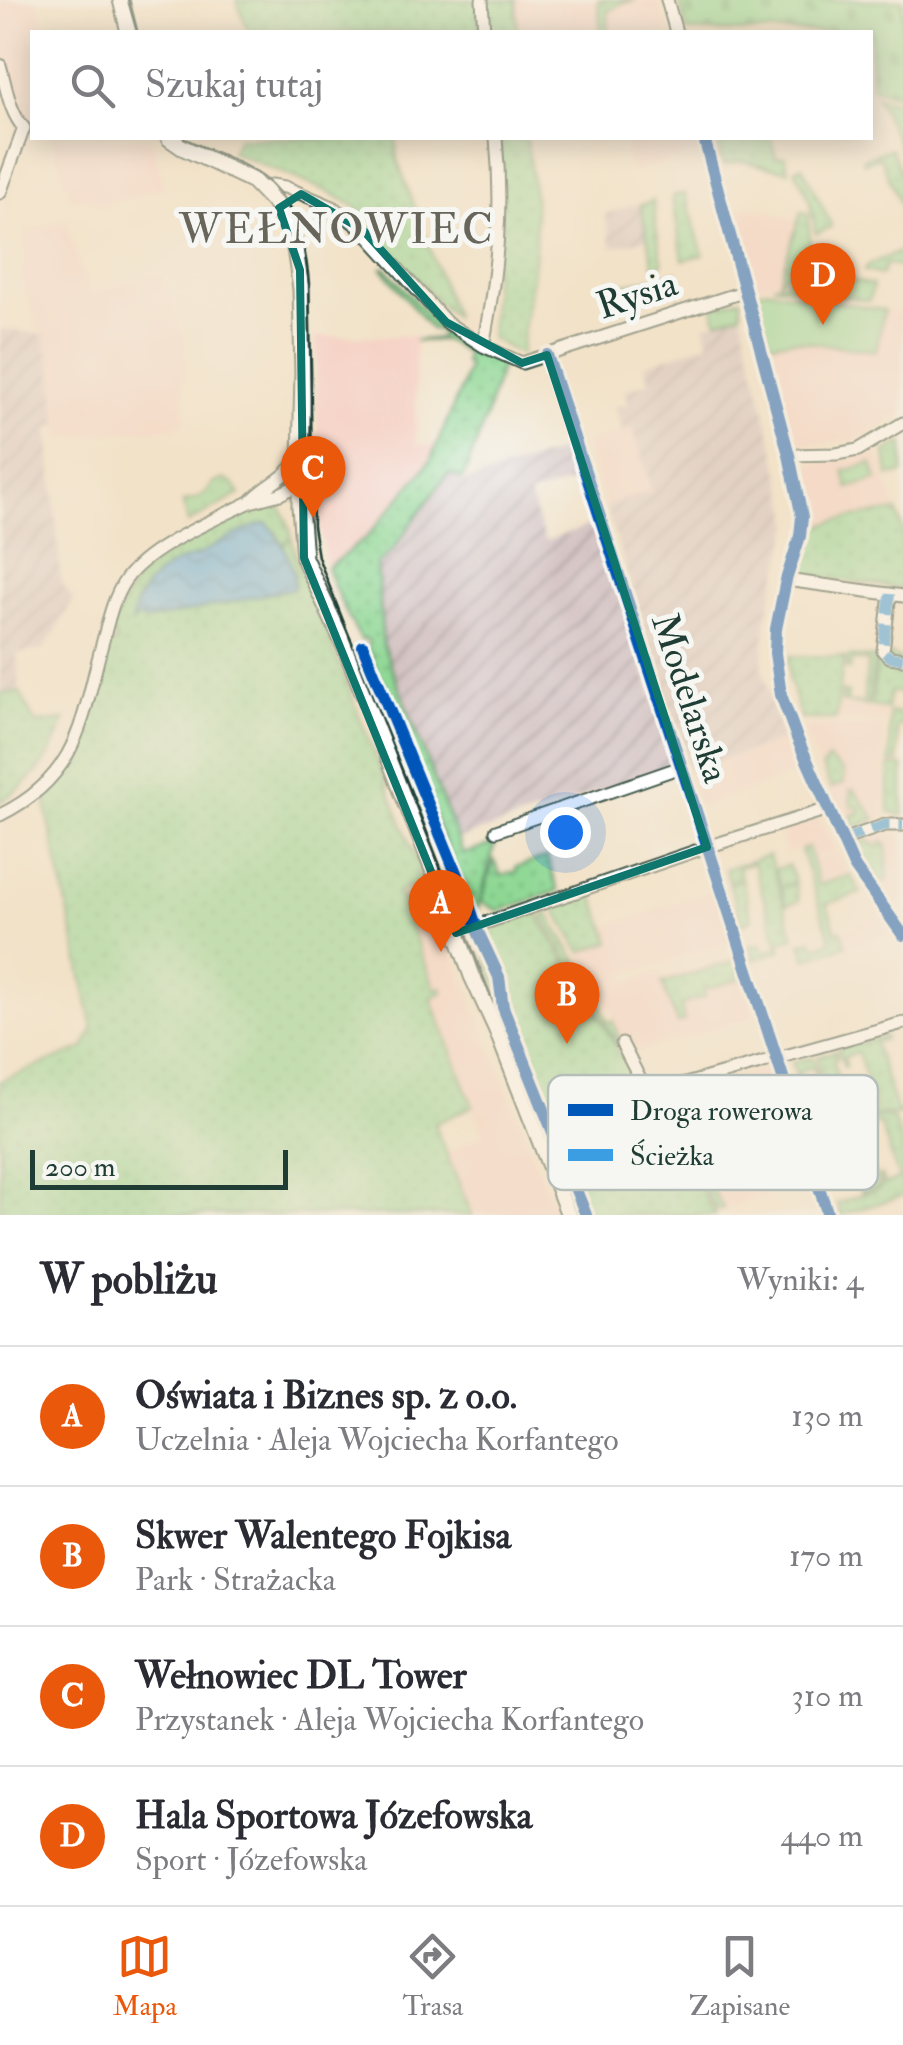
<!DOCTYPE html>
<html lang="pl">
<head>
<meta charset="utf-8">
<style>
  body { margin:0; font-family:"IM FELL Double Pica",serif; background:#f2f2f3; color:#2b2b33 }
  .scale { position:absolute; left:30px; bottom:25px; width:258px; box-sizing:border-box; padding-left:10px; border:5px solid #1f3d34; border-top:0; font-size:28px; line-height:35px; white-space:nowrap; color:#1f3d34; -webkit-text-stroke:8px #f6f6f2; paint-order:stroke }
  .you { position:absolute; left:565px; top:832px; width:35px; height:35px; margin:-25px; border:8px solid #fff; border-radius:50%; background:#1a73e8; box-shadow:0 0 0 15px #1a73e833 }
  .badge { display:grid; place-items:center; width:65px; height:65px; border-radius:50%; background:#ea580c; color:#fff; font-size:32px; font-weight:700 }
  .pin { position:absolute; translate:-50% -82px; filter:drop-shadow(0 2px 5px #0008) }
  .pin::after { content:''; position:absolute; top:52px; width:35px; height:30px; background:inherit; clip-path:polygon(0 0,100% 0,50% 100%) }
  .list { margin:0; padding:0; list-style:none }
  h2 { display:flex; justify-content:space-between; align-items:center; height:130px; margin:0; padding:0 40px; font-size:42px }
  h2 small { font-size:32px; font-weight:400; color:#7c7c81 }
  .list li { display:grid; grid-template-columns:65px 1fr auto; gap:30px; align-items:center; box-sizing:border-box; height:140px; padding:0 40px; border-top:2px solid #e1e1e2 }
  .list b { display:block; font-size:38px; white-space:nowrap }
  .list p { margin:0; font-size:32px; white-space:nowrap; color:#7c7c81 }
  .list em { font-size:32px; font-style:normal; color:#7c7c81 }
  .icon { flex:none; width:55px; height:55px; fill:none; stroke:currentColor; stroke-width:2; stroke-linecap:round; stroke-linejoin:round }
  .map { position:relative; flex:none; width:903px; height:1215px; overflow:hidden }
  .search { position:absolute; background:#fff; box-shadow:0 5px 25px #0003; left:30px; right:30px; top:30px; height:110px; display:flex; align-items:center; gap:25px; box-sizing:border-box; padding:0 35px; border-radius:0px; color:#7c7c81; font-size:38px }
  .sheet { height:690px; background:#fff }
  nav { display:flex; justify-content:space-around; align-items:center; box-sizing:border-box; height:140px; border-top:2px solid #e1e1e2; background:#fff; font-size:28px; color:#7c7c81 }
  nav a { display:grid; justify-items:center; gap:5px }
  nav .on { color:#ea580c }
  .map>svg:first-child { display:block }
  .built { fill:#f6d1c5 }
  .industrial { fill:url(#industrial-furrows) }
  .green { fill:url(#green-dots); stroke:#568a64; stroke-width:2.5; fill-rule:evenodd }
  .cemetery { fill:url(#cemetery-stones); stroke:#568a64; stroke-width:2.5 }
  .pitch { fill:#8dd793; stroke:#568a64; stroke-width:2.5 }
  .water { fill:url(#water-waves); stroke:#42778a; stroke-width:2.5 }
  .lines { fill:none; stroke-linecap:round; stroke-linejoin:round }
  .minor-casing { stroke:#3f564a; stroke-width:15 }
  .major-casing { stroke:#3f564a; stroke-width:19 }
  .minor { stroke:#fff; stroke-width:11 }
  .major { stroke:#fff; stroke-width:15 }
  .tram { stroke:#1f3d34; stroke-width:2.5 }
  .quiet { stroke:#3c9ee2; stroke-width:10; stroke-dasharray:20 10; stroke-linecap:butt }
  .cycleway-casing { stroke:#f6f6f2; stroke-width:19 }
  .cycleway { stroke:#0057b8; stroke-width:12 }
  .marked { fill:none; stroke:#0f766e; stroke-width:8; stroke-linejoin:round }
  .labels { text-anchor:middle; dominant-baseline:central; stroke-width:10; stroke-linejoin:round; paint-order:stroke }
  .street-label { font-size:38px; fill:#1f3d34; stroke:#f6f6f2 }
  .quarter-label { font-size:42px; letter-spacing:2.5px; fill:#68665b; stroke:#f6f6f2 }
  .key { fill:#f6f6f2; stroke:#b6beb9; stroke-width:2.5 }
  .key-label { font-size:28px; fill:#1f3d34 }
</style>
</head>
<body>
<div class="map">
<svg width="903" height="1215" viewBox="0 0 903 1215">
  <defs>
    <pattern id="industrial-furrows" width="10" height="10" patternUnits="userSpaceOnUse" patternTransform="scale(2.5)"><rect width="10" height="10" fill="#d1bfbf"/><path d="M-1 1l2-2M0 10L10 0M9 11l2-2" fill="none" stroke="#a99c9c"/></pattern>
    <pattern id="green-dots" width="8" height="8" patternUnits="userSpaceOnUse" patternTransform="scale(2.5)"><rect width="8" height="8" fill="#8dd793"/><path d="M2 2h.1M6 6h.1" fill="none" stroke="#79b97f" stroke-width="1.8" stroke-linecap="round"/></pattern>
    <pattern id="cemetery-stones" width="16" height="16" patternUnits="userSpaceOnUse" patternTransform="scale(2.5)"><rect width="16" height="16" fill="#8dd793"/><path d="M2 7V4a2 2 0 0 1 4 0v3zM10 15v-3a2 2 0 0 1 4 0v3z" fill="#79b97f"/></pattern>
    <pattern id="water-waves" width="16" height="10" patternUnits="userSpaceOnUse" patternTransform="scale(2.5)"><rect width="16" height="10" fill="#66b1df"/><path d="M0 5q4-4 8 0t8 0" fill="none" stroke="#5391b6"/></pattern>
  </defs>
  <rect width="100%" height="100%" fill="#f6f6f2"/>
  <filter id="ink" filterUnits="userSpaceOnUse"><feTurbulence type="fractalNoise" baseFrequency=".01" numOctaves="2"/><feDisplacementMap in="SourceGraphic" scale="20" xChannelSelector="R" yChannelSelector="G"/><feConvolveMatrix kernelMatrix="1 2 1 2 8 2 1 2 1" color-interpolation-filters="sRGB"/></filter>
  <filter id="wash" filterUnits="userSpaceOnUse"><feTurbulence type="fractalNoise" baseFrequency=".0048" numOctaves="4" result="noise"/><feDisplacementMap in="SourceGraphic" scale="40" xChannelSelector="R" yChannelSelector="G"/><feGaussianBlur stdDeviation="2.25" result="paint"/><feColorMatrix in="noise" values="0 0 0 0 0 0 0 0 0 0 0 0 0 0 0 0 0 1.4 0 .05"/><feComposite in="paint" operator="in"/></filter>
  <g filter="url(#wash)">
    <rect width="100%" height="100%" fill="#f2e2c8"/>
    <path class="built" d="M0,0h37l9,32h-14v92l-10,-2 -22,-68z
      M516,0h143l8,32h-149z
      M52,138h100l12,49 -64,19 -17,-9 -12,2z
      M630,138h65l5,16 -69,17 -7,-25v-7z
      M749,207l50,14 -20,60 -25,7 -20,-76z
      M65,220l24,74 70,-22 6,6 21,66 -3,40 3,37 -11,6 -115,11 -7,-63 -9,-40 -4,-1 -18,-53 6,-52h8z
      M884,310l19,3v99l-49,29 -60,3 -25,-101 24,-3 82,11z
      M415,336l1,109h20l-15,28 -55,65 -39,30 -9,-53 -2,-178z
      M633,428l20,63 -47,15 -21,-62z
      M875,449l22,62 -58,9 -19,6 -11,9 1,-31 -6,-33 8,-7 45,-6z
      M840,706l45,6 1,8 -48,-1z
      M801,726l82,1v89l-12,7 -24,7z
      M787,739l15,32 -102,35 -11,-36z
      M819,818l17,33 -23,7 -5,-12 -21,7 -8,-22z
      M889,832l14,2v76l-3,1 -43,-66 3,-4z
      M837,853l13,22 -29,8 -7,-23z
      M716,890l14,49 -4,6 -103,29 1,6 -22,7 -21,-35 29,-10 -5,-15z
      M436,910l120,305h-84l-26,-63 38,-17 -53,-137 12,-5 -8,-3 -26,-69z
      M879,917l12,16 -44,14 -5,-18z
      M733,957l3,1 19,59 -127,37 -25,-65 55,-16 3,6z
      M769,1068l38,116 -84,24 -62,-110z"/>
    <path class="industrial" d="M638,204l9,35 -35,8 -7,-33z
      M741,313l48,195 2,17 -24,90 -5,52 21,73 -94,30 -83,-264 46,-15 -19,-63 -11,3 -7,-24 13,-3 -3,-14 24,-8 -4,-17 63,-22 -3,-18z
      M0,329l44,6 9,40 5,51 -9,2 11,144 2,11 11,16 -16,30 -14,21 -26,4 3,38 -20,2z
      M571,448l10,31 -51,16v4l15,42 51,-17 77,234 -1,6 -3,4 -211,71 -75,-194 -6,-81 15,-13 56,-79 15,7v4z"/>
    <path class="green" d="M236,0h242l2,32h-231z
      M486,0h30l2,32h-30z
      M598,0h38l-13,3 -15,8 1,20 -8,1z
      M876,96l27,7v52z
      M238,138h158l1,21 58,159 -19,-17 -76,-90 -9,-7 -24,-13 -96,-39z
      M500,138h26c7,42 12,81 8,124 -3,31 -12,61 -13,93l-31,-17z
      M716,138h55l5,19 9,-1 4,15 -47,-10 -19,4z
      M891,148l12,31v32l-23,-54 -16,6 -2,-4z
      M802,166l29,58v3l-15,7 -7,-35 -14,-30z
      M685,193l18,62 -20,5 -11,-64z
      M653,201l3,26 7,37 -9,3 -14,-62z
      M801,212l7,1 3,39 -32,29z
      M903,250v18l-18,-4 -3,11 -18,-4 4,-6z
      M810,256l5,7 -2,9 60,13 -4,16 -75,-14 -21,-2 10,-2z
      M382,268h4l54,61 31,20 31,14 -17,57 -22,59 -15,-6 -56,78 -15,13 6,81 80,209 32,-10 -20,75 -108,-273 2,-4 -3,-3 -3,2 -3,-3 -18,-33 -15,-37 39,-30 55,-65 10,-14 31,-73 6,-20 -4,-3 2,-10 -21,-13 -30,1 25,-3 1,-7 -10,-2z
      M676,272l2,7 -16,5 1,4 -34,10 -3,-14z
      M741,298v15l-24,8 -4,-14z
      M903,442v32l-14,2 -3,-24z
      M224,479l9,5 7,10 -52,29 -5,-21c13,-3 23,-5 29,-18z
      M277,500l10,20 5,17 -4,3 4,-1 6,26 10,23 -1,2 16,33 96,244 -2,3 2,5 4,1 2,5 -27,11 3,8 6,-3 9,22 -7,3 26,67 6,-2 2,5 -12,6 42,108 -39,18 38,91h-472v-134l84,-33 9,-19 -45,-213 -3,-21 24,-27h6l4,-6 -3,-7 17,-49 15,-63 6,2 3,-3 -6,-9c18,-65 51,-78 108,-107 19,-9 37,-21 58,-26zM267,523l10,11 4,9 5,-1 -4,4 12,26v16l-149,33 -8,-4 -2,-11 5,-11 36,-30 8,-5 10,-2 41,-23z
      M897,511l6,21v57l-95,-14 -10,-6c3,-10 5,-22 10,-31 10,-21 67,-23 89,-27z
      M363,650l4,3 106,267 -6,2 -99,-251 -7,-20z
      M883,652l20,8v33l-13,-1 -3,17 -16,-3 7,-48z
      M789,656l55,1 -8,62h-35l-12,-40z
      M850,656l25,2 -7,48 -26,-4 1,-10 5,1 -1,10 16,1 5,-43 -16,-1 -2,9h-4l1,-11z
      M20,692l15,31 30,-3c-16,41 -27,58 -65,82v-108z
      M889,712l14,2v11l-6,1 1,36h-8z
      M828,759l16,13v11l-13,5 -9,-21z
      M889,766h14v50l-14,-5z
      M854,790l22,29 -24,9v-14l8,-1 -1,-6h-8l-1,-17z
      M868,839l2,5 4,-1 2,4 7,-2 -2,-5 6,5 1,35 -9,2 -22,-37 2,-3z
      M808,847l11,38 31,-10 11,18 -34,11 9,27 5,-1 5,16 -40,13 -5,-16 11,-4 3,8 16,-6 -30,-91z
      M769,855l25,82 -14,5 2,9 -28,9 -4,-14 11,-3 3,9 15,-5 -26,-84 -15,4 3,11 -12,4 -4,-13z
      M547,857l11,34 -59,20 -18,-9 13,-42 7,16 16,-5 -1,-4z
      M788,865l7,17 -13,5 13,-3 4,17 -13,4 -11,-36z
      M742,879l10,41 -10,4 -13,-41z
      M593,894l18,48 -30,10 -27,-45z
      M546,910l49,81 13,31 5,-1 8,23 -3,1 -75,-128z
      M536,912l180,303h-132l-89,-223 3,-1 -14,-39 -3,-18zM500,998l75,190 -73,-181z
      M737,960l6,18 -40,12 2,7 -24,8 3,16 -7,2 -15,-40z
      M884,1036l1,3 -11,4 23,69 6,-1v2l-9,3 -10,-3 -23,8 -5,-14 3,-1 3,8 14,-5 -18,-56 -14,4 2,9 -2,1 -6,-18z
      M835,1051l2,8 -4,3 18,58 -13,4 -21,-67z
      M812,1057l7,18 -3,1 -3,-9 -15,5 19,57 15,-4 -3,-9 2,-1 5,13 -20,7 -24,-73z
      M661,1098l62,110 -6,2 -64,-110z
      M884,1116l10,4 9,26v50l-62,19 -4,-12 43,-14 2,-4 -3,-9 2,-1 4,9 14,-5 -19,-56 -14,4 3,9h-3l-4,-13z
      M859,1127l20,60 -18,6 -1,-2 5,-2 -19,-58z"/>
    <path class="cemetery" d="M679,0h224v96l-32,-9 -1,-55h-183z"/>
    <path class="pitch" d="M768,289l116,21 -8,41 -83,-11 -24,3 -13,-52z
      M872,463l5,17 -29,8 -4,-17z"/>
    <path class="water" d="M267,523c14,16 29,43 27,65l-149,33 -7,-4 -6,6c2,-29 26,-55 54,-64 5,-2 11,-2 15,-5 21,-12 42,-26 66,-31z"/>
  </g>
  <g filter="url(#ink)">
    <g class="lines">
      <defs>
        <path id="minor" d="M482,0l2,32
          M667,0l9,32
          M0,65c6,20 9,47 24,63
          M704,138l85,317 13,62 -2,19 -14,44 -10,49 -1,24 6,42 16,43 57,128 49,69
          M262,189l10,-4 13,2 48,20 30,23 83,92 37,24 39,17 224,-72
          M0,193l24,-65
          M483,346c14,-73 20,-134 13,-208
          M547,355l281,860
          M789,455l47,-1 22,-4 45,-27
          M250,502l30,-8 20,-10
          M786,580l117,16
          M890,594l-7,57 7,6 13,2
          M0,815c82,-40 82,-100 104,-178 5,-20 10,-41 22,-58 24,-33 87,-58 124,-77 19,-20 35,-21 50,-46
          M496,831l185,-64
          M842,840l43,-15h18
          M456,933l251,-86 121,-38
          M622,1044l24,47 7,2 250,-70"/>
        <path id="major" d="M121,0l8,32
          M169,138l13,9 71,34 26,27 15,34 7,47 2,84 -3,133 4,52 42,91 98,249 28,78 24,52 73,187"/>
      </defs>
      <use href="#minor" class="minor-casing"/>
      <use href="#major" class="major-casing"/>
      <use href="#minor" class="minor"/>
      <use href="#major" class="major"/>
      <path class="tram" d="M128,0l9,32
        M184,138c25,13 56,22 79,39 33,25 43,68 46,107l4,242 5,31 259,658"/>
      <path class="quiet" d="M890,594l-7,57 7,6 13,2
        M842,840l43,-15h18"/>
      <defs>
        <path id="cycleway" d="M704,138l85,317 13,62 -2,19 -14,44 -10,49 -1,24 6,42 16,43 57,128 49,69
          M547,355l281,860
          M363,646l103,251 13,37 20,43 4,30 83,208"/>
      </defs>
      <use href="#cycleway" class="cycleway-casing"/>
      <use href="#cycleway" class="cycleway"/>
    </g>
  </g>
  <path d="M0 0H903V1215H0ZM301,194l62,36 83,92 76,41 25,-8 160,492 -251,86 -152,-375 -4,-288 -21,-62z" fill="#f2e2c8" fill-opacity=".55" fill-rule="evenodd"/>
  <path class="marked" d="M301,194l62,36 83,92 76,41 25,-8 160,492 -251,86 -152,-375 -4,-288 -21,-62z"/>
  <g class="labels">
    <g class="street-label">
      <text transform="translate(637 295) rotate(-18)">Rysia</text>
      <text transform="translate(690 698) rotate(72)">Modelarska</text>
    </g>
    <g class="quarter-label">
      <text x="337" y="230">WEŁNOWIEC</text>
    </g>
  </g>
  <rect x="548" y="1075" width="330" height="115" rx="15" class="key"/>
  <rect x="568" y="1104" width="45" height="12" fill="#0057b8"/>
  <rect x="568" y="1149" width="45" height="12" fill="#3c9ee2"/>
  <g class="key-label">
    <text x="630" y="1120">Droga rowerowa</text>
    <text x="630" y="1165">Ścieżka</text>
  </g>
</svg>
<div class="scale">200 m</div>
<div class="you"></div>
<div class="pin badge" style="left:441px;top:952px">A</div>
<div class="pin badge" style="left:567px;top:1044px">B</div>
<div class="pin badge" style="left:313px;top:518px">C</div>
<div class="pin badge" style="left:823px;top:325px">D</div>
<div class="search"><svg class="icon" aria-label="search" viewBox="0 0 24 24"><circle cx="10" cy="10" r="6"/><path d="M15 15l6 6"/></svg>Szukaj tutaj</div>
</div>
<section class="sheet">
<h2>W pobliżu<small>Wyniki: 4</small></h2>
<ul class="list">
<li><span class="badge">A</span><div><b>Oświata i Biznes sp. z o.o.</b><p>Uczelnia · Aleja Wojciecha Korfantego</p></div><em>130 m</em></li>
<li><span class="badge">B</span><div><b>Skwer Walentego Fojkisa</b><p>Park · Strażacka</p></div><em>170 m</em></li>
<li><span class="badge">C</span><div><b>Wełnowiec DL Tower</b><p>Przystanek · Aleja Wojciecha Korfantego</p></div><em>310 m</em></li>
<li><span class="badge">D</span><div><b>Hala Sportowa Józefowska</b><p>Sport · Józefowska</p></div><em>440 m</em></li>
</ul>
</section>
<nav>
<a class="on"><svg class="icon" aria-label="map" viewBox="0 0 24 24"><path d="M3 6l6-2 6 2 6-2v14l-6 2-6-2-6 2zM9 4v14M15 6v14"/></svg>Mapa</a>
<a><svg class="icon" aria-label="directions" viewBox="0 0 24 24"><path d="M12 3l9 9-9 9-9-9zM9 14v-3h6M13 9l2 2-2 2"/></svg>Trasa</a>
<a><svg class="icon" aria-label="saved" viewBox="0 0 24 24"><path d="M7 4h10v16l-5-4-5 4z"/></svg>Zapisane</a>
</nav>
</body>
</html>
